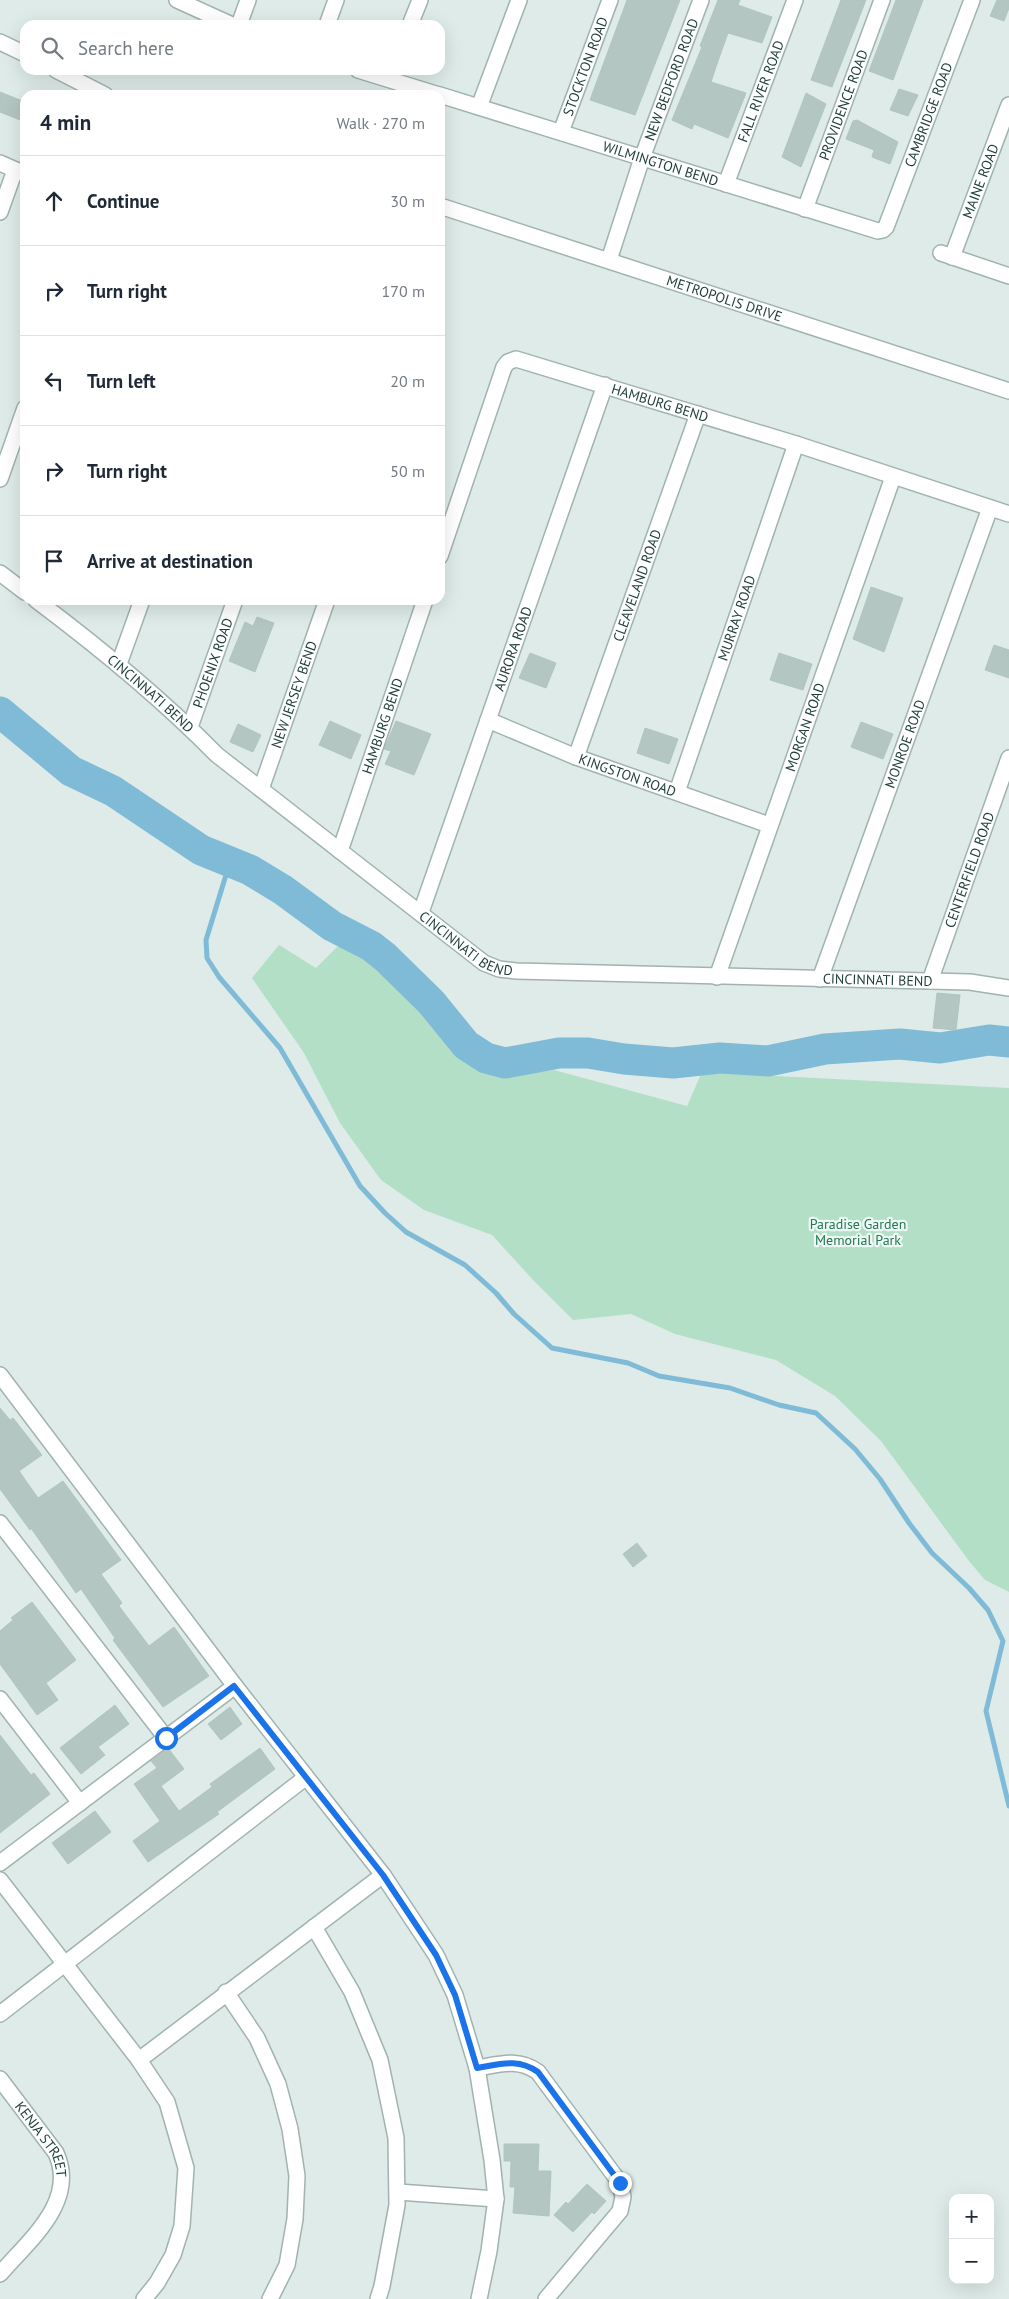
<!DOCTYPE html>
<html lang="en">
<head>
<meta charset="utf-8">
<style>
  body { margin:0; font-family:"PT Sans",sans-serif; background:#f2f2f3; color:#1f2937 }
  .controls { position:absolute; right:15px; bottom:15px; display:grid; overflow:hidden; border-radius:10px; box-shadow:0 5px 20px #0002 }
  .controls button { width:45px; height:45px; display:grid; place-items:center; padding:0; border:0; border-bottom:1px solid #e0e1e3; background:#fff; color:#1f2937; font:25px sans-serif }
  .stop { position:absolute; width:15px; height:15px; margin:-11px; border:4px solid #1a73e8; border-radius:50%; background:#fff }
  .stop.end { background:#1a73e8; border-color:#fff; box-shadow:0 1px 5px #0008 }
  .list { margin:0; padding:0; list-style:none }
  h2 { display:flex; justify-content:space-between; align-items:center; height:65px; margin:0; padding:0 20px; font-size:21px }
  h2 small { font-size:16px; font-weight:400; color:#747a83 }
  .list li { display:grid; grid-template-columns:32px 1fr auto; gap:15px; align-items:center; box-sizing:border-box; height:90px; padding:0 20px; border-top:1px solid #e0e1e3 }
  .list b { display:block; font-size:19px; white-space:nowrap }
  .list em { font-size:16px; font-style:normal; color:#747a83 }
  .icon { flex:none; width:28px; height:28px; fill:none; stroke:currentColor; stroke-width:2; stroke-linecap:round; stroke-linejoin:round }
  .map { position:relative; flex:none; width:1009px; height:2299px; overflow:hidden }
  .search { position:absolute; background:#fff; box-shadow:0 5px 20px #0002; left:20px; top:20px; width:425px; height:55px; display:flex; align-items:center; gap:12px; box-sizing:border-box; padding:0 18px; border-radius:15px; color:#747a83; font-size:19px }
  .panel { position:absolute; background:#fff; box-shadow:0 5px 20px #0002; left:20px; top:90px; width:425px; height:515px; border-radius:15px }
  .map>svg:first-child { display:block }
  .green { fill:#b4dfc7 }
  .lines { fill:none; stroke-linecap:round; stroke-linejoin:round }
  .stream { stroke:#7fbbd7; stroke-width:5 }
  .river { stroke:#7fbbd7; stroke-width:31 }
  .building { fill:#b3c6c1; stroke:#b0c6c0 }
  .minor-casing { stroke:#a1b3b0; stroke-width:18 }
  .minor { stroke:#fff; stroke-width:15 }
  .route { stroke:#1a73e8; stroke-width:6 }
  .labels { text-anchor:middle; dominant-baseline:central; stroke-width:4.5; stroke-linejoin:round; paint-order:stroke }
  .street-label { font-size:14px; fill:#1e3d39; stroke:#eef8f5 }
  .park-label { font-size:14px; fill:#247852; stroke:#eef8f5 }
</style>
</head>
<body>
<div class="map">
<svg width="1009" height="2299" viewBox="0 0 1009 2299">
  <rect width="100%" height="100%" fill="#deebe8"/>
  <path class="green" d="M343,941l65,45 30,26 36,55 23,9 57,-6 133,36 15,-34 307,16v504l-24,-12 -16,-19 -88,-120 -46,-45 -59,-36 -101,-26 -44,-20 -58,6 -39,-39 -42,-46 -68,-25 -43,-30 -41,-57 -36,-70 -52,-75 27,-33 37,23z"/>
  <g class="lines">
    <path class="stream" d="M230,862l-24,78 1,18 12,19 61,71 80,138 25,27 21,19 59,33 31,28 18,21 38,34 76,15 31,13 71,12 49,17 37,8 39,36 25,30 29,44 23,30 37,35 19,22 15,31 -17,70 23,95"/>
    <path class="river" d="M0,712l71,59 42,20 88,59 49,20 33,20 49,36 39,20 14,11 46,45 35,43 20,13 19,5 54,-10h29l36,6 49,4 47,-5 48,3 57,-12 75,-5 40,4 49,-8 20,2"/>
  </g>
  <path class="building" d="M627,0h53l-45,115 -45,-15z
    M718,0h22l-2,5 34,12 -10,26 -34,-10 -9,25 -8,24 35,11 -18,45 -34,-14 -2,5 -20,-9 30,-73 -2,-1z
    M841,0h25l-34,87 -21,-7z
    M896,0h27l-30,80 -24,-9z
    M997,0h12v8l-5,13 -14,-5z
    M899,89l19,6 -10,21 -18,-6z
    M0,92l25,10v20l-25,-10z
    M806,93l20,11 -25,63 -19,-10z
    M857,120l41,22 -8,22 -18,-7 2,-7 -28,-11 7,-18z
    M871,587l32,11 -19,54 -31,-13z
    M257,617l17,6 -19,49 -26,-11 16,-39 8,4z
    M994,645l15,5v28l-24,-8z
    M530,653l26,10 -10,25 -27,-10z
    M779,653l33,11 -9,26 -33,-10z
    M330,721l31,14 -10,24 -32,-14z
    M396,721l35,13 -17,41 -29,-11 6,-13 -7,-2z
    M861,722l32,12 -10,25 -32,-12z
    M238,724l23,11 -8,17 -23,-10z
    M645,728l33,11 -9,25 -32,-11z
    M937,993l23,2 -4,35 -23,-2z
    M0,1408l10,12 3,-2 29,37 -23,16 19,27 25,-17 58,79 -20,14 21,29 -3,3 30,40 25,-19 35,49 -46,31 -50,-67 2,-2 -34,-49 -5,4 -45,-65 -1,2 -30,-41z
    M637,1543l10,13 -14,11 -10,-13z
    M32,1602l44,58 -30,23 12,17 -21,15 -37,-51v-33l13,-11 -2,-2z
    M115,1705l14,19 -31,23 7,8 -24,19 -21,-26z
    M230,1707l12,17 -21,16 -13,-16z
    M0,1735l31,40 3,-2 16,21 -50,39z
    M168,1748l16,21 -23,17 18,25 33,-24 -2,-3 50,-36 15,21 -58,43 2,2 -71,48 -15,-21 27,-20 -26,-37 23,-16 -6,-7z
    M95,1811l16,21 -43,32 -16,-21z
    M504,2144h35l-1,27h13l-2,45 -36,-3 2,-26h-5l1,-26h-7z
    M587,2184l19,17 -12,13 -2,-2 -19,20 -19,-17 12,-13 2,2z"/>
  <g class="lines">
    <defs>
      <g id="minor">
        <path d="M177,0l55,25"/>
        <path d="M239,25l9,-25"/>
        <path d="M327,25l9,-25"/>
        <path d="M410,25l10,-25"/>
        <path d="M0,42l25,12"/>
        <path d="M56,70l49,25"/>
        <path d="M358,70l81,25"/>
        <path id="s1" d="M440,95l438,136 5,-1 3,-3 86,-227"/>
        <path d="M479,107l40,-107"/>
        <path id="s2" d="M561,132l49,-132"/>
        <path d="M0,163l25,11"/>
        <path id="s3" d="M726,184l69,-184"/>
        <path id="s4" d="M440,206l569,185"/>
        <path id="s5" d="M805,209l77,-209"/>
        <path d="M0,212l15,-42"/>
        <path d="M941,253l68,23"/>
        <path id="s6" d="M952,257l57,-152"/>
        <path id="s7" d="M609,260l33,-102 59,-158"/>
        <path d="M0,479l25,-71"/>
        <path id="s8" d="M440,556l64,-189 4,-5 8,-3 280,85 213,70"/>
        <path d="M0,573l25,19"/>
        <path id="s9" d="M36,600c64,48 125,98 181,155l267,208 15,6 17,2 454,11 39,6"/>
        <path d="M119,664l23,-64"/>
        <path id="s10" d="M488,720l88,37 193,68"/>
        <path id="s11" d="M190,727l45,-127"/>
        <path id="s12" d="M576,757l122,-343"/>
        <path id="s13" d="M261,789l66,-189"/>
        <path id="s14" d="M677,792l119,-348"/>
        <path id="s15" d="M340,851l85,-251"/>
        <path id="s16" d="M421,912l184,-527"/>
        <path id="s17" d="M717,977l176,-500"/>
        <path id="s18" d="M820,979l170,-471"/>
        <path id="s19" d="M930,981l79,-223"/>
        <path d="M0,1375l235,311 148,189 53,80 19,40 22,73 15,92 4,39 -7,52 -10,48"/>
        <path d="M0,1523l166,215"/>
        <path d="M0,1699l80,104"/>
        <path d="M0,1863l235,-177"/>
        <path d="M0,1880l139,180 28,42 19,66 -4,58 -9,29 -16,28 -13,16"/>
        <path d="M314,1927l38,65 28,68 16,78 1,67 -15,81 -4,13"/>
        <path d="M226,1992l31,46 21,46 12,45 7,47 -2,43 -8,46 -17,34"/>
        <path d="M0,2014l305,-236"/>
        <path d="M139,2060l244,-185"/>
        <path d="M477,2068c24,-4 41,-10 61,4l82,111 3,14 -3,14 -74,88"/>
        <path id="s20" d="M0,2079l56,74c22,49 -27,87 -56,121"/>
        <path d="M398,2192l98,7"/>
      </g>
    </defs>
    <use href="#minor" class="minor-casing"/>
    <use href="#minor" class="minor"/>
  </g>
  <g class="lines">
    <path class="route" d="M166,1738l68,-52 149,189 53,80 19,40 22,73c24,-4 41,-10 61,4l82,111"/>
  </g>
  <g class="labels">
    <g class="street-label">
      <text stroke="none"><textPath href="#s2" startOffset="70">STOCKTON ROAD</textPath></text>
      <text stroke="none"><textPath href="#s7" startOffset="191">NEW BEDFORD ROAD</textPath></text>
      <text stroke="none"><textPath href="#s3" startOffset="99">FALL RIVER ROAD</textPath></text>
      <text stroke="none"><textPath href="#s5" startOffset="111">PROVIDENCE ROAD</textPath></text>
      <text stroke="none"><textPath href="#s1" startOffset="588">CAMBRIDGE ROAD</textPath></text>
      <text stroke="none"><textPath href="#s1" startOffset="231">WILMINGTON BEND</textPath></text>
      <text stroke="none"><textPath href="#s6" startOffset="81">MAINE ROAD</textPath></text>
      <text stroke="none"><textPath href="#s4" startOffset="299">METROPOLIS DRIVE</textPath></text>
      <text stroke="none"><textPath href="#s8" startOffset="365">HAMBURG BEND</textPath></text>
      <text stroke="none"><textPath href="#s12" startOffset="182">CLEAVELAND ROAD</textPath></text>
      <text stroke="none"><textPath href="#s14" startOffset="184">MURRAY ROAD</textPath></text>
      <text stroke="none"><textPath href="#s16" startOffset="279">AURORA ROAD</textPath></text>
      <text stroke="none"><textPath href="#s11" startOffset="68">PHOENIX ROAD</textPath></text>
      <text stroke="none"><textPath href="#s9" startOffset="148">CINCINNATI BEND</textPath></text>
      <text stroke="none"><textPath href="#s13" startOffset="100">NEW JERSEY BEND</textPath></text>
      <text stroke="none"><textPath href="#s15" startOffset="132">HAMBURG BEND</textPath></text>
      <text stroke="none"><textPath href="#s17" startOffset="265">MORGAN ROAD</textPath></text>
      <text stroke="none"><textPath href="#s18" startOffset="250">MONROE ROAD</textPath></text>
      <text stroke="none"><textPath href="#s10" startOffset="150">KINGSTON ROAD</textPath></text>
      <text stroke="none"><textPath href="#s19" startOffset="118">CENTERFIELD ROAD</textPath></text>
      <text stroke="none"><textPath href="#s9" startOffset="552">CINCINNATI BEND</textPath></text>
      <text stroke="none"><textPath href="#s9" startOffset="972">CINCINNATI BEND</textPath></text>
      <text stroke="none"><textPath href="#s20" startOffset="74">KENJA STREET</textPath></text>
    </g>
    <g class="park-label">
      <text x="858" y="1224">Paradise Garden<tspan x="858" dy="16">Memorial Park</tspan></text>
    </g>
  </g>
</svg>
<div class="controls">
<button>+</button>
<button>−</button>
</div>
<div class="stop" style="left:166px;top:1738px"></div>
<div class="stop end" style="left:620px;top:2183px"></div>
<div class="search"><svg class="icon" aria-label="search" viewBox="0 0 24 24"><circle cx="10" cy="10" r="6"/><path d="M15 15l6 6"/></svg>Search here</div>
<section class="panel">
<h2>4 min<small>Walk · 270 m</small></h2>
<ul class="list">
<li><svg class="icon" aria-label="ahead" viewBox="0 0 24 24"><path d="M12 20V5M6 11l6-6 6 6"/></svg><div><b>Continue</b></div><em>30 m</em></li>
<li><svg class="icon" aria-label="right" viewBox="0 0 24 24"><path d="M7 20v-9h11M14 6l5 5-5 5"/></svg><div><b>Turn right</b></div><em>170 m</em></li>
<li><svg class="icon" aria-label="left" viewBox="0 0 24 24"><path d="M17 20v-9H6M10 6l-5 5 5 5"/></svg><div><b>Turn left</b></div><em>20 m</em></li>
<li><svg class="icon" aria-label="right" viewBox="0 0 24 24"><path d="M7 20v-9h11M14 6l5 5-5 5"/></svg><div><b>Turn right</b></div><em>50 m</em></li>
<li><svg class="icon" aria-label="arrive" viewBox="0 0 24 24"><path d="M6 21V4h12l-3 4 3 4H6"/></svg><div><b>Arrive at destination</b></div></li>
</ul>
</section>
</div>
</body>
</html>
